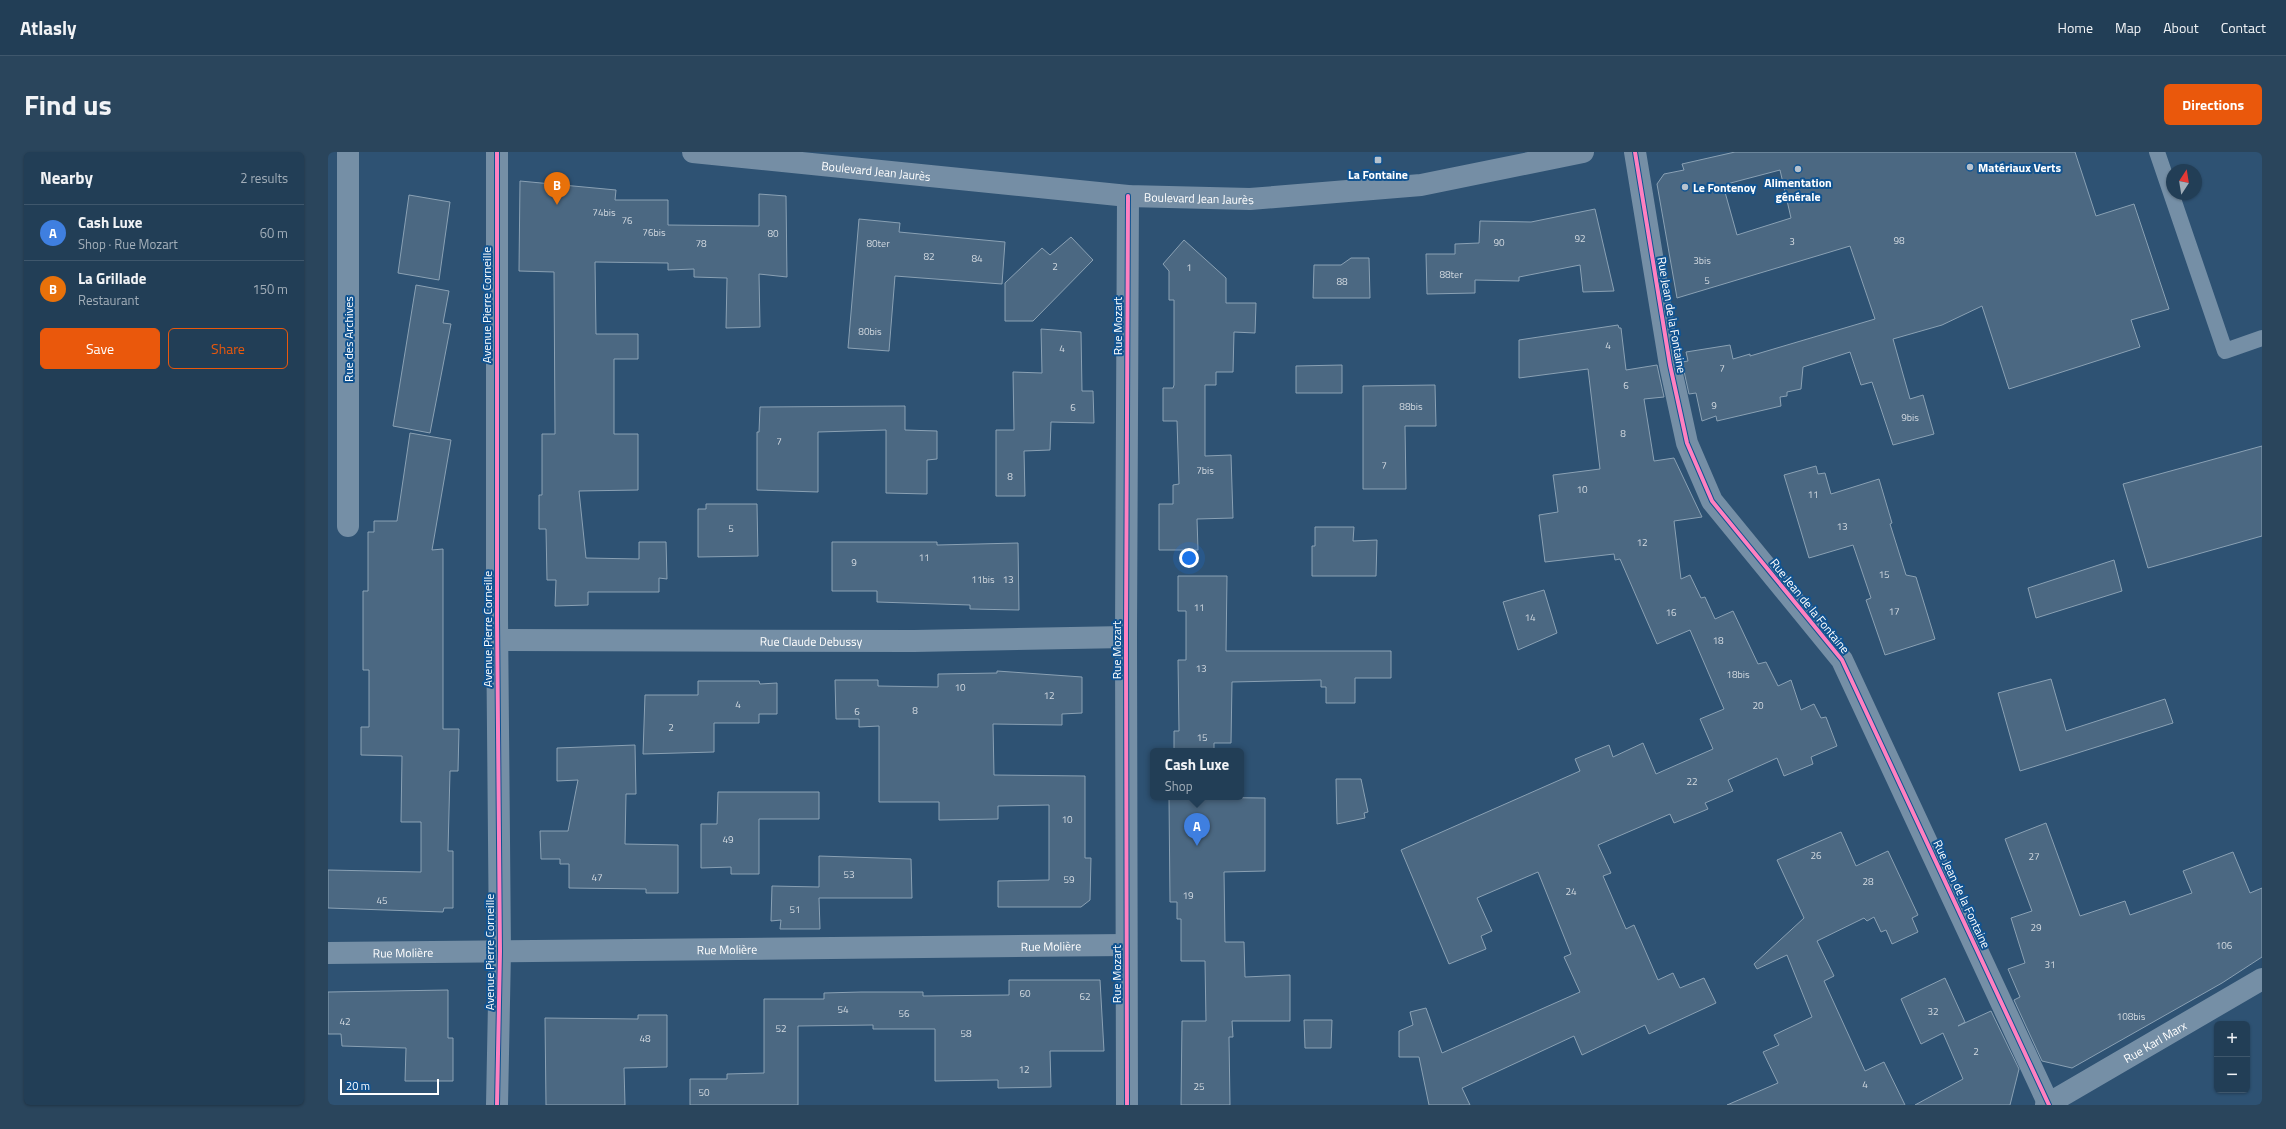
<!DOCTYPE html>
<html lang="en">
<head>
<meta charset="utf-8">
<style>
  body { margin:0; font-family:"Titillium Web",sans-serif; background:#2a455c; color:#f1f3f6 }
  .controls { position:absolute; right:12px; bottom:12px; display:grid; overflow:hidden; border-radius:6px; box-shadow:0 1px 3px #0004 }
  .controls button { width:36px; height:36px; display:grid; place-items:center; padding:0; border:0; border-bottom:1px solid #3f576c; background:#223e56; color:#f1f3f6; font:20px sans-serif }
  .compass { position:absolute; left:1838px; top:12px; width:36px; height:36px; border-radius:50%; background:#223e56; box-shadow:0 1px 3px #0004; rotate:12deg }
  .scale { position:absolute; left:12px; bottom:10px; width:99px; box-sizing:border-box; padding-left:4px; border:2px solid #fff; border-top:0; font-size:11px; line-height:14px; white-space:nowrap; color:#fff; -webkit-text-stroke:3px #115390; paint-order:stroke }
  .you { position:absolute; left:861px; top:406px; width:14px; height:14px; margin:-10px; border:3px solid #fff; border-radius:50%; background:#1a73e8; box-shadow:0 0 0 6px #1a73e833 }
  .badge { display:grid; place-items:center; width:26px; height:26px; border-radius:50%; background:#ea580c; color:#fff; font-size:13px; font-weight:700 }
  .pin { position:absolute; translate:-50% -33px; filter:drop-shadow(0 1px 2px #0008) }
  .pin::after { content:''; position:absolute; top:21px; width:14px; height:12px; background:inherit; clip-path:polygon(0 0,100% 0,50% 100%) }
  .popup { position:absolute; left:822px; top:596px; width:94px; height:52px; box-sizing:border-box; display:grid; place-content:center; border-radius:6px; background:#223e56; filter:drop-shadow(0 1px 3px #0005); font-size:13px; white-space:nowrap; color:#a2aeb9 }
  .popup b { font-size:15px; color:#f1f3f6 }
  .popup::after { content:''; position:absolute; left:50%; top:100%; margin-left:-8px; border:8px solid transparent; border-top-color:#223e56 }
  .list { margin:0; padding:0; list-style:none }
  h2 { display:flex; justify-content:space-between; align-items:center; height:52px; margin:0; padding:0 16px; font-size:17px }
  h2 small { font-size:13px; font-weight:400; color:#a2aeb9 }
  .list li { display:grid; grid-template-columns:26px 1fr auto; gap:12px; align-items:center; box-sizing:border-box; height:56px; padding:0 16px; border-top:1px solid #3f576c }
  .list b { display:block; font-size:15px; white-space:nowrap }
  .list p { margin:0; font-size:13px; white-space:nowrap; color:#a2aeb9 }
  .list em { font-size:13px; font-style:normal; color:#a2aeb9 }
  .actions { display:flex; gap:8px; padding:12px 16px }
  .actions a { flex:1; padding:9px 0; border:1px solid #ea580c; border-radius:6px; text-align:center; font-size:14px; color:#ea580c }
  .actions .main { background:#ea580c; color:#fff }
  .map { position:relative; flex:none; width:1934px; height:953px; overflow:hidden; border-radius:6px }
  header { display:flex; align-items:center; gap:24px; box-sizing:border-box; height:56px; padding:0 20px; background:#223e56; border-bottom:1px solid #3f576c }
  header strong { font-size:19px }
  nav { display:flex; gap:22px; margin-inline-start:auto; font-size:14px }
  .intro { display:flex; align-items:center; justify-content:space-between; box-sizing:border-box; height:96px; padding:0 24px }
  h1 { margin:0; font-size:28px }
  .button { padding:10px 18px; border-radius:6px; background:#ea580c; color:#fff; font-size:14px; font-weight:700 }
  main { display:flex; gap:24px; padding:0 24px }
  aside { flex:1; background:#223e56; border-radius:6px; box-shadow:0 1px 3px #0004 }
  .map>svg:first-child { display:block }
  .building { fill:#4b6882; stroke:#8aa1b4; fill-rule:evenodd }
  .lines { fill:none; stroke-linecap:round; stroke-linejoin:round }
  .lane { stroke:#758fa6; stroke-width:16 }
  .street { stroke:#758fa6; stroke-width:22 }
  .primary { stroke:#758ea5; stroke-width:22 }
  .cycleway-casing { stroke:#115390; stroke-width:6 }
  .cycleway { stroke:#ff80c0; stroke-width:4 }
  .poi-dot { fill:#b6c2ce; stroke:#115390; stroke-width:1.5 }
  .labels { text-anchor:middle; dominant-baseline:central; stroke-width:4; stroke-linejoin:round; paint-order:stroke }
  .number-label { font-size:10px; fill:#d2d9e0 }
  .poi-label { font-size:12px; font-weight:bold; fill:#fff; stroke:#115390; text-anchor:start }
  .street-label { font-size:12px; fill:#fff; stroke:#115390 }
</style>
</head>
<body>
<header>
<strong>Atlasly</strong>
<nav><a>Home</a><a>Map</a><a>About</a><a>Contact</a></nav>
</header>
<div class="intro"><h1>Find us</h1><a class="button">Directions</a></div>
<main>
<aside>
<h2>Nearby<small>2 results</small></h2>
<ul class="list">
<li><span class="badge" style="background:#3f7fe0">A</span><div><b>Cash Luxe</b><p>Shop · Rue Mozart</p></div><em>60 m</em></li>
<li><span class="badge" style="background:#e8710a">B</span><div><b>La Grillade</b><p>Restaurant</p></div><em>150 m</em></li>
</ul>
<div class="actions"><a class="main">Save</a><a>Share</a></div>
</aside>
<div class="map">
<svg width="1934" height="953" viewBox="0 0 1934 953">
  <rect width="100%" height="100%" fill="#2e5273"/>
  <path class="building" d="M1407,0h340l21,64 38,-12 35,105 -38,11 9,27 -131,42 -27,-83 -40,19 -49,14 17,60 13,-4 11,39 -41,11 -21,-63 -11,3 -11,-33 -47,15 -2,22 -14,3v4l-7,1 1,9 -64,15 -1,-5 -14,5 -6,-28 -7,1 -7,-32 6,-1 -2,-9 44,-7 3,14 17,-5v2l125,-37 -25,-73 -173,52 -20,-114 7,-10 20,-4 -2,-6zM1452,18l11,48 -54,17 -14,-50z
    M192,29l96,9 -1,10h53v25l91,1v-32l27,2 1,81 -28,-3 1,53 -34,1 1,-50 -33,-1v-8l-26,1v-7l-73,-1 1,72h42v25h-24v75h24v56l-59,1 7,67 53,1v-17h27l1,37 -8,-1v14h-71v13l-33,1 1,-26h-9l-1,-51h-7v-34h3v-61h13l-1,-162 -35,-1z
    M81,43l41,7 -11,78 -41,-7z
    M1267,57l19,82 -31,1 -3,-27 -61,12v4l-44,-1v13l-48,1 -1,-40h29v-10l24,-1 1,-22 51,1z
    M531,67l41,4 -1,9 106,10 -3,42 -107,-8 -6,75 -41,-3z
    M743,85l22,23 -60,61h-28v-38l37,-35 8,7z
    M856,88l42,38v25h30l-1,30 -21,-1 -1,40h-17v13h-11v71l26,-1 2,63 -36,1 1,31h-39v-46h14v-19l6,-1 -2,-63h-14v-33h10l1,-3v-85h-5v-29l-6,-7z
    M1023,106h18l1,40h-57l1,-33h27z
    M88,133l33,6 -6,32 8,1 -21,109 -37,-7z
    M1290,173l1,3h2l5,42 31,-5 7,32 -20,2 10,62 20,-3 28,59 -28,4 7,58 9,-4 11,23 4,-1 10,22 18,-8 25,53 8,-2 12,24 13,-6 10,30 13,-6 7,14 5,-1 11,29 -26,11 2,7 -29,12 -7,-18 -49,22 5,11 -28,12 3,6 -34,14 -4,-9 -72,31 13,28 -8,3 23,53 8,-4 24,55 15,-7 7,15 24,-10 12,25 -67,31 -4,-9 -63,30 -8,-19 -112,52 8,17h-41l-10,-48h-20v-26l14,-6 -3,-13 16,-4 16,45 138,-61 -16,-35 7,-3 -33,-82 -61,26 15,33 -11,5 5,13 -37,15 -48,-114 179,-79 -5,-12 34,-14 4,12 30,-14 13,31 57,-25 -13,-30 24,-10 -34,-79 -33,14 -37,-85 -5,1 -1,-6 -69,8 -6,-47 19,-3 -5,-37 47,-6 -12,-100 -69,9v-38z
    M713,177l40,3 1,59h11l1,32 -43,-1 -1,28 -26,1 1,45h-29v-66h18l-1,-58 29,1z
    M1014,213v28h-46v-27z
    M1107,233l1,41h-31l1,63h-43v-103z
    M577,254v24l32,1v28l-10,1v34l-41,-1v-63l-68,2v60l-61,-2v-58h2l1,-25z
    M82,281l41,7 -19,110 11,-1v180h16l-1,42h-8l-2,80h5v57h-9l-1,4 -115,-4v-38l93,2v-50h-20l1,-66 -41,-1v-28h8v-57h-6v-79h5v-59h6v-11h23z
    M1934,294v90l-114,32 -25,-84z
    M1488,314l2,8 7,-1 6,21 48,-15 13,44 -2,1 16,51 10,2 19,62 -50,16 -19,-55 5,-2 -18,-53 -44,13 -25,-83z
    M378,352h51l1,52 -60,1v-48h8z
    M987,375h39l-1,14 24,-1 -1,36h-64v-30h3z
    M504,390h105v3l81,-2 1,67 -49,-1v-4l-93,-3v-11h-45z
    M1786,408l8,31 -86,27 -8,-30z
    M850,424h49l-1,75h165v27h-36v25h-29v-16h-5v-7l-89,2 -1,61h-17v8h-40v-20h5l-1,-71h8v-49h-8z
    M1216,438l13,43 -39,17 -15,-48z
    M669,519l85,6v36l-20,1v11l-69,-1 1,51 91,1v82h6l-1,42 -9,7h-83v-26l51,-1v-75l-51,1v13l-59,1v-18h-60v-76l-20,1v-8h-23l-1,-39h43v6l60,1v-13l59,-1z
    M1723,527l15,52 99,-32 8,24 -153,48 -22,-78z
    M370,529h61l1,3 17,-1v31h-18v9h-45v29l-71,2 2,-59h53z
    M307,593l1,49h-10l-1,50 53,1v48h-32v-4l-77,-1v-24h-9v-5h-19l-1,-28h28l10,-51 -21,1v-33z
    M1008,627h25l7,33 -4,1 1,5 -28,6z
    M390,640h101v27h-60v55h-28v-7l-30,1v-44h16z
    M841,645l96,1v73l-41,1 1,70h19l1,35 45,-2v46h-58l1,16h-4l1,68h-49l1,-84h24l-1,-60h-24v-42h-4v-17h-7z
    M1718,671l34,93 45,-15 5,14 62,-22 -9,-22 50,-19 17,41 12,-5v69l-40,26 -150,85 -30,-7 -28,-61 6,-3 -12,-28 17,-6 -14,-45 21,-7 -27,-72z
    M1513,680l15,34 32,-15 30,64 -6,3 6,14 -26,12 -6,-14 -5,2 -7,-15 -7,4 -3,-3 -47,23 17,35 -10,5 41,90 19,-9 21,43h-178l51,-22 -15,-31 16,-7 -5,-10 38,-18 -25,-62 -30,14 -3,-5 50,-46 -27,-58z
    M491,704l92,3 1,39h-93l1,31h-40l1,-9 -10,1 1,-35 47,1z
    M1617,826l20,44 -7,4 33,-15 28,58 -9,36h-95l48,-26 -20,-46 -22,11 -20,-45z
    M681,828h91l4,71h-54l1,36 -53,1v-8l-63,1v-52h-62v-4l-75,1v79h-108v-26h37v-5l37,-1v-74h60v-6l37,-1h62v4l86,-1z
    M120,838v48h5v43h-48l1,-33 -64,-2 -1,-12h-13v-42z
    M310,863h29v52l-43,1 1,37h-79l-1,-87 93,1z
    M976,868h28l-1,28h-26z"/>
  <g class="lines">
    <path class="lane" d="M1829,0l68,199 37,-13"/>
    <g class="street">
      <path d="M169,0v466l3,333 -3,154"/>
      <path d="M1307,0l35,213 17,78 25,58 130,159 207,445"/>
      <path d="M20,374v-374"/>
      <path id="s1" d="M169,488l417,1 212,-4"/>
      <path id="s2" d="M0,801l798,-8"/>
      <path d="M799,953l-1,-468 2,-441"/>
      <path id="s3" d="M1718,953l216,-126"/>
    </g>
    <path class="primary" id="s4" d="M365,0l435,44 122,3 171,-14 162,-33"/>
    <defs>
      <path id="cycleway" d="M169,0v466l3,333 -3,154
        M1307,0l35,213 17,78 25,58 130,159 207,445
        M799,953l-1,-468 2,-441"/>
    </defs>
    <use href="#cycleway" class="cycleway-casing"/>
    <use href="#cycleway" class="cycleway"/>
  </g>
  <g class="poi-dot">
    <rect x="1046" y="4" width="8" height="8" rx="2"/>
    <circle cx="1642" cy="15" r="4"/>
    <circle cx="1470" cy="17" r="4"/>
    <circle cx="1357" cy="35" r="4"/>
  </g>
  <g class="labels">
    <g class="number-label">
      <text x="276" y="60">74bis</text>
      <text x="299" y="68">76</text>
      <text x="326" y="80">76bis</text>
      <text x="445" y="81">80</text>
      <text x="1252" y="86">92</text>
      <text x="1571" y="88">98</text>
      <text x="1464" y="89">3</text>
      <text x="1171" y="90">90</text>
      <text x="373" y="91">78</text>
      <text x="550" y="91">80ter</text>
      <text x="601" y="104">82</text>
      <text x="649" y="106">84</text>
      <text x="1374" y="108">3bis</text>
      <text x="727" y="114">2</text>
      <text x="861" y="115">1</text>
      <text x="1123" y="122">88ter</text>
      <text x="1379" y="128">5</text>
      <text x="1014" y="129">88</text>
      <text x="542" y="179">80bis</text>
      <text x="1280" y="193">4</text>
      <text x="734" y="196">4</text>
      <text x="1394" y="216">7</text>
      <text x="1298" y="233">6</text>
      <text x="1386" y="253">9</text>
      <text x="1083" y="254">88bis</text>
      <text x="745" y="255">6</text>
      <text x="1582" y="265">9bis</text>
      <text x="1295" y="281">8</text>
      <text x="451" y="289">7</text>
      <text x="1056" y="313">7</text>
      <text x="877" y="318">7bis</text>
      <text x="682" y="324">8</text>
      <text x="1254" y="337">10</text>
      <text x="1485" y="342">11</text>
      <text x="1514" y="374">13</text>
      <text x="403" y="376">5</text>
      <text x="1314" y="390">12</text>
      <text x="596" y="405">11</text>
      <text x="526" y="410">9</text>
      <text x="1556" y="422">15</text>
      <text x="655" y="427">11bis</text>
      <text x="680" y="427">13</text>
      <text x="871" y="455">11</text>
      <text x="1566" y="459">17</text>
      <text x="1343" y="460">16</text>
      <text x="1202" y="465">14</text>
      <text x="1390" y="488">18</text>
      <text x="873" y="516">13</text>
      <text x="1410" y="522">18bis</text>
      <text x="632" y="535">10</text>
      <text x="721" y="543">12</text>
      <text x="410" y="552">4</text>
      <text x="1430" y="553">20</text>
      <text x="587" y="558">8</text>
      <text x="529" y="559">6</text>
      <text x="343" y="575">2</text>
      <text x="874" y="585">15</text>
      <text x="1364" y="629">22</text>
      <text x="739" y="667">10</text>
      <text x="400" y="687">49</text>
      <text x="1488" y="703">26</text>
      <text x="1706" y="704">27</text>
      <text x="521" y="722">53</text>
      <text x="269" y="725">47</text>
      <text x="741" y="727">59</text>
      <text x="1540" y="729">28</text>
      <text x="1243" y="739">24</text>
      <text x="860" y="743">19</text>
      <text x="54" y="748">45</text>
      <text x="467" y="757">51</text>
      <text x="1708" y="775">29</text>
      <text x="1896" y="793">106</text>
      <text x="1722" y="812">31</text>
      <text x="697" y="841">60</text>
      <text x="757" y="844">62</text>
      <text x="515" y="857">54</text>
      <text x="1605" y="859">32</text>
      <text x="576" y="861">56</text>
      <text x="1803" y="864">108bis</text>
      <text x="17" y="869">42</text>
      <text x="453" y="876">52</text>
      <text x="638" y="881">58</text>
      <text x="317" y="886">48</text>
      <text x="1648" y="899">2</text>
      <text x="696" y="917">12</text>
      <text x="1537" y="932">4</text>
      <text x="871" y="934">25</text>
      <text x="376" y="940">50</text>
    </g>
    <g class="poi-label">
      <text x="1650" y="15">Matériaux Verts</text>
      <text x="1050" y="22" text-anchor="middle">La Fontaine</text>
      <text x="1470" y="30" text-anchor="middle">Alimentation<tspan x="1470" dy="14">générale</tspan></text>
      <text x="1365" y="35">Le Fontenoy</text>
    </g>
    <g class="street-label">
      <text stroke="none"><textPath href="#s4" startOffset="184">Boulevard Jean Jaurès</textPath></text>
      <text stroke="none"><textPath href="#s4" startOffset="508">Boulevard Jean Jaurès</textPath></text>
      <text transform="translate(158 153) rotate(-90)">Avenue Pierre Corneille</text>
      <text transform="translate(1344 163) rotate(80)">Rue Jean de la Fontaine</text>
      <text transform="translate(789 174) rotate(-90)">Rue Mozart</text>
      <text transform="translate(20 187) rotate(-90)">Rue des Archives</text>
      <text transform="translate(1482 454) rotate(51)">Rue Jean de la Fontaine</text>
      <text transform="translate(159 477) rotate(-90)">Avenue Pierre Corneille</text>
      <text stroke="none"><textPath href="#s1" startOffset="314">Rue Claude Debussy</textPath></text>
      <text transform="translate(788 498) rotate(-90)">Rue Mozart</text>
      <text transform="translate(1634 742) rotate(65)">Rue Jean de la Fontaine</text>
      <text stroke="none"><textPath href="#s2" startOffset="723">Rue Molière</textPath></text>
      <text stroke="none"><textPath href="#s2" startOffset="399">Rue Molière</textPath></text>
      <text stroke="none"><textPath href="#s2" startOffset="75">Rue Molière</textPath></text>
      <text transform="translate(161 800) rotate(-90)">Avenue Pierre Corneille</text>
      <text transform="translate(788 822) rotate(-90)">Rue Mozart</text>
      <text stroke="none"><textPath href="#s3" startOffset="126">Rue Karl Marx</textPath></text>
    </g>
  </g>
</svg>
<div class="controls">
<button>+</button>
<button>−</button>
</div>
<svg class="compass" viewBox="-18 -18 36 36"><path d="M0-13l5 13h-10z" fill="#e53935"/><path d="M0 13l5-13h-10z" fill="#a2aeb9"/></svg>
<div class="scale">20 m</div>
<div class="you"></div>
<div class="pin badge" style="left:869px;top:694px;background:#3f7fe0">A</div>
<div class="popup"><b>Cash Luxe</b>Shop</div>
<div class="pin badge" style="left:229px;top:53px;background:#e8710a">B</div>
</div>
</main>
</body>
</html>
